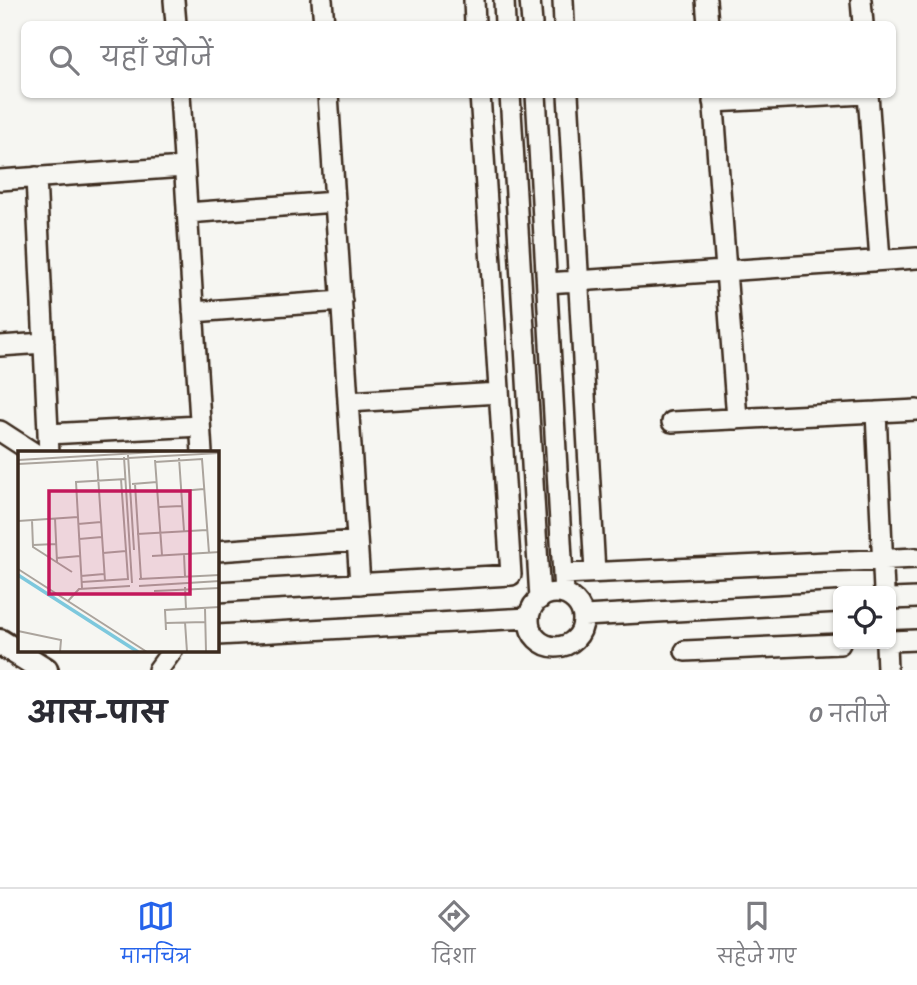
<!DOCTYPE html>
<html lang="hi">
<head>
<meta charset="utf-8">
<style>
  body { margin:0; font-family:Sriracha,"Playpen Sans Deva",sans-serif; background:#f2f2f3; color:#2b2b33 }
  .controls { position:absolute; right:21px; bottom:21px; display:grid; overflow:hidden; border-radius:10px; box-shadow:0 2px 5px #0004 }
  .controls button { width:63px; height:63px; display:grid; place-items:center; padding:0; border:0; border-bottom:2px solid #e1e1e2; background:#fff; color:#2b2b33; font:35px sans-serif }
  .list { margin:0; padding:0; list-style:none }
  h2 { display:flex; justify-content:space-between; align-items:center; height:91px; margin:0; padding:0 28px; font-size:30px }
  h2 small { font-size:23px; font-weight:400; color:#7c7c81 }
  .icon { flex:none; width:38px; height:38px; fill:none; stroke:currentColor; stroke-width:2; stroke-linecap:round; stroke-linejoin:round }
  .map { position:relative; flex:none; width:917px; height:670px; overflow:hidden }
  .search { position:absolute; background:#fff; box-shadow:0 2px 5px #0004; left:21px; right:21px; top:21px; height:77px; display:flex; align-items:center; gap:18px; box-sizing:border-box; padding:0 24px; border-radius:10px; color:#7c7c81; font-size:26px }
  .sheet { height:217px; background:#fff }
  nav { display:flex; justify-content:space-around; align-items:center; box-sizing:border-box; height:98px; border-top:2px solid #e1e1e2; background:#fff; font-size:19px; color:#7c7c81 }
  nav a { display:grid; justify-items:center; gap:4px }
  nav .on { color:#2563eb }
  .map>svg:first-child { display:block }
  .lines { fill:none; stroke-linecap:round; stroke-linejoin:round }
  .minor-casing { stroke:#3b2a1e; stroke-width:24 }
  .tertiary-casing { stroke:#3b2a1e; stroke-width:30 }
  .minor { stroke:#f6f6f2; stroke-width:19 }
  .tertiary { stroke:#f6f6f2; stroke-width:24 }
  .inset-river { fill:none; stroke:#7dc8dd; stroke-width:3.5 }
  .inset-road { fill:none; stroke:#aba49d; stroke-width:2 }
  .view { fill:#c2185b; fill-opacity:0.15; stroke:#c2185b; stroke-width:3.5 }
  .inset-edge { fill:none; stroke:#3b2a1e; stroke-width:3.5 }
</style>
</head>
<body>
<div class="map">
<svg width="917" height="670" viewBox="0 0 917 670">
  <rect width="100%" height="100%" fill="#f6f6f2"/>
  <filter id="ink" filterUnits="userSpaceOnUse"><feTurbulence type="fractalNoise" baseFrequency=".0143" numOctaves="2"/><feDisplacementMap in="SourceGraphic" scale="14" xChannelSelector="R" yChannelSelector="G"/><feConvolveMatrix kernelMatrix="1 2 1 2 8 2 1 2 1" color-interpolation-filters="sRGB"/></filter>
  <g filter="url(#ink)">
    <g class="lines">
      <defs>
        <path id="minor" d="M174,0l2,24
          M322,0l2,24
          M474,0l1,24
          M504,0l1,24
          M530,0l2,24
          M563,0l1,24
          M706,0l2,24
          M861,0l2,24
          M180,94l22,359
          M328,94l32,490
          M510,94l30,505
          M536,94l28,500
          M568,94l27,478
          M713,94l24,325
          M868,94l12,166
          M713,102l152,-8
          M36,177l13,276
          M0,180l184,-13
          M187,213l148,-11
          M547,283l370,-25
          M193,312l149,-11
          M0,346l44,-3
          M348,402l151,-9
          M876,412l8,179
          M672,422l245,-12
          M0,431l34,22
          M48,434l152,-8
          M217,551l140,-10
          M563,574l354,-16
          M217,592l294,-17 -31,-481
          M529 620a27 27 0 1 1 54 0a27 27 0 1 1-54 0Z
          M891,599l26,-1
          M584,616l254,-14
          M217,635l312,-17
          M891,641l26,-1
          M886,644l1,26
          M685,651l155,-7
          M158,670l14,-19"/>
        <path id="tertiary" d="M0,642l45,28"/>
      </defs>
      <use href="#minor" class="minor-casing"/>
      <use href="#tertiary" class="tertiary-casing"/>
      <use href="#minor" class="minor"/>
      <use href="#tertiary" class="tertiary"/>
    </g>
  </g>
  <g transform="translate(18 451)">
    <rect width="201" height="201" fill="#f6f6f2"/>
    <path class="inset-river" d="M0,124l120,77"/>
    <path class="inset-road" d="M110,4l6,95M106,6l8,126M161,7l5,73M0,9l155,-9M79,9l8,121M137,9l7,95M137,11l47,-3 7,94M0,13l202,-11M114,33l25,-2M117,33l6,95M163,40l23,-2M141,56l23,-1M37,67l2,44M14,69l1,27 39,25M0,70l60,-4M60,73l23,-2M119,83l70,-4M61,88l23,-2M15,94l23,-1M85,102l23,-2M166,103l1,23M134,105l68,-4M39,107l23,-2M0,118l129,83M63,125l23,-2M121,128l81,-4M64,131l46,-3 -7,-100M121,135l81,-5M167,136l1,22M64,137l-6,-106 50,-3M136,140l66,-3M50,150l11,-12 51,-3M187,157l1,44M167,171l2,30M148,172l39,-1M148,179l-1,-20 55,-3M0,180l43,9 -1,12"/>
    <path class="view" d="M31,40h141v103h-141z"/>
    <rect width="201" height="201" class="inset-edge"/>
  </g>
</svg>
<div class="controls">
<button><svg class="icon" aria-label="locate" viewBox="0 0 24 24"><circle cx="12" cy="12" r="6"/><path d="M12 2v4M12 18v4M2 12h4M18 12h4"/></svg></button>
</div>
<div class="search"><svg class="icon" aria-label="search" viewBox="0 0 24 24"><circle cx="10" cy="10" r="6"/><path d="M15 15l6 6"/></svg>यहाँ खोजें</div>
</div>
<section class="sheet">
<h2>आस-पास<small>0 नतीजे</small></h2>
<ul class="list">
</ul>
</section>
<nav>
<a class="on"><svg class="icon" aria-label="map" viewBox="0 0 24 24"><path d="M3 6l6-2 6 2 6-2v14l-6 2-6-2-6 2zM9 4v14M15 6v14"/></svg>मानचित्र</a>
<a><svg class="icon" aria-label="directions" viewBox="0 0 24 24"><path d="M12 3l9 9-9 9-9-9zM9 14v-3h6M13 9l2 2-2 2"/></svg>दिशा</a>
<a><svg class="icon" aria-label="saved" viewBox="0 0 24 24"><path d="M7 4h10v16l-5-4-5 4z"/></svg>सहेजे गए</a>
</nav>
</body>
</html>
